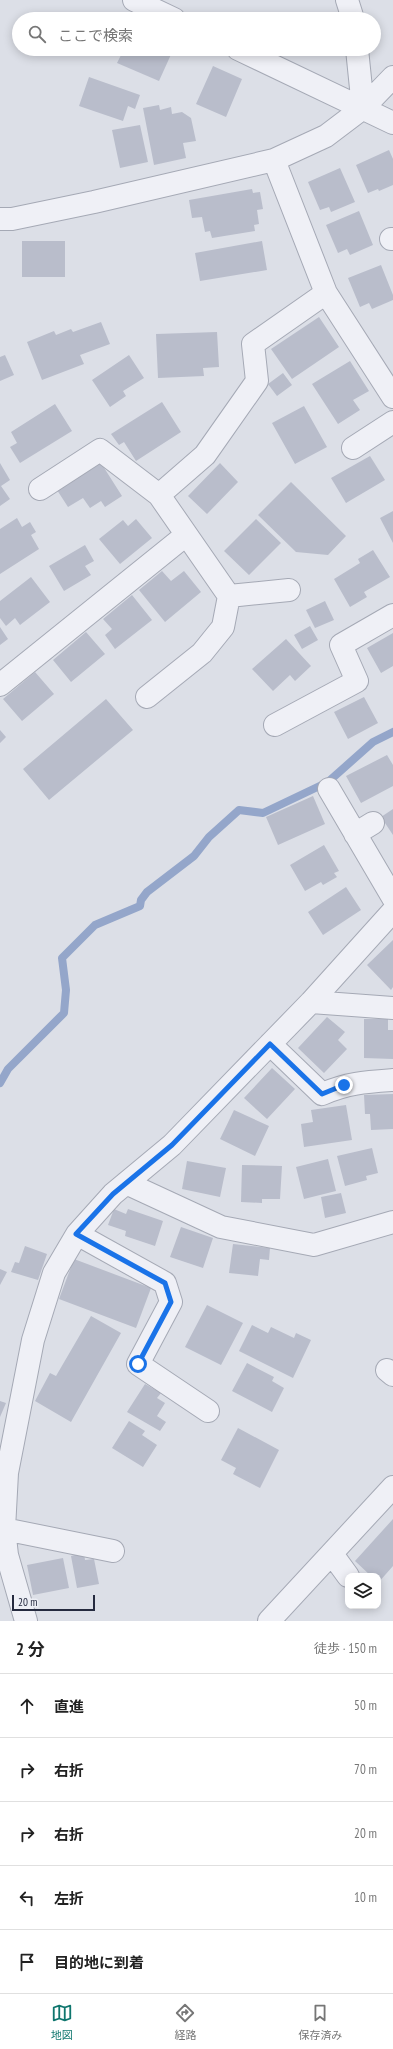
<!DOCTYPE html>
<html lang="ja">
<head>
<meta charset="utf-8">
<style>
  body { margin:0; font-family:"PT Sans Narrow","Noto Sans JP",sans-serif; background:#f6f6f6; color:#222 }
  .controls { position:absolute; right:12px; bottom:12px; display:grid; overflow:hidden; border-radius:8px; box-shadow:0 2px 10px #0003 }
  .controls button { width:36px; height:36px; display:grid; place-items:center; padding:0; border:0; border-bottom:1px solid #e0e0e0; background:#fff; color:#222; font:20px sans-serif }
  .scale { position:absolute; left:12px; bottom:10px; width:83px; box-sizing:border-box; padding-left:4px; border:2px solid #252a3f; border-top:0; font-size:11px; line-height:14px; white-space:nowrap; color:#252a3f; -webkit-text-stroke:3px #eceef5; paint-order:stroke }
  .stop { position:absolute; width:12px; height:12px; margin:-9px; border:3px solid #1a73e8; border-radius:50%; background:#fff }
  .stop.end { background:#1a73e8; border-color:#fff; box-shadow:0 1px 4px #0008 }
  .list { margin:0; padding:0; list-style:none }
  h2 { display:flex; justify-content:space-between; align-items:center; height:52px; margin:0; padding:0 16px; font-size:17px }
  h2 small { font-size:13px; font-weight:400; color:#767676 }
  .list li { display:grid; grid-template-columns:26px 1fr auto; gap:12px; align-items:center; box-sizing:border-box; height:64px; padding:0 16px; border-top:1px solid #e0e0e0 }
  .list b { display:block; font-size:15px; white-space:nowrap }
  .list em { font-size:13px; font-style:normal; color:#767676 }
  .icon { flex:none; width:22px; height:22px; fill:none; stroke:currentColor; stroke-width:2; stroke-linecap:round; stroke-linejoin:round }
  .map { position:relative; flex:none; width:393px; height:1621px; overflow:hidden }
  .search { position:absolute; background:#fff; box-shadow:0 2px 10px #0003; left:12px; right:12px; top:12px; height:44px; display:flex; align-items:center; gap:10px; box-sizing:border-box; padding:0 14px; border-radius:22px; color:#767676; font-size:15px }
  .sheet { height:372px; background:#fff }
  nav { display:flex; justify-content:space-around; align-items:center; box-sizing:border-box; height:56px; border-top:1px solid #e0e0e0; background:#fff; font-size:11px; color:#767676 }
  nav a { display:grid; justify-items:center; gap:2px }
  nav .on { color:#0f766e }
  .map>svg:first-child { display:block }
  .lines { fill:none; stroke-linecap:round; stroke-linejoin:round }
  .stream { stroke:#94a6ca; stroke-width:8 }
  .building { fill:#b9bdcb }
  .minor-casing { stroke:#a5a9b5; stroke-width:24 }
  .minor { stroke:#eff0f6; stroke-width:22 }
  .route { stroke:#1a73e8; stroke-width:5 }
</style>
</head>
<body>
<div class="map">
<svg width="393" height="1621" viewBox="0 0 393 1621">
  <rect width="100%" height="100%" fill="#dcdfe7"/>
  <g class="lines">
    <path class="stream" d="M0,1083l8,-14 56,-56 2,-23 -4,-32 33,-33 45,-19 1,-6 6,-8 47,-36 15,-19 30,-27 24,3 65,-31 45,-40 20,-10"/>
  </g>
  <path class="building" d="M124,49h47l2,1 -14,31 -42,-18z
    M213,66l29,13 -16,38 -30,-13z
    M89,77l51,18 -5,14 -7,-3 -5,15 -44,-15z
    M159,105l1,5 11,-3 1,7 10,-2 9,6 5,23 -13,2 3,15 -32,7 -11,-57z
    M140,125l8,37 -28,6 -8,-38z
    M389,150l4,9v26l-14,6 -1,-2 -10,4 -12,-28z
    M340,168l15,34 -24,10 -2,-5 -9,3 -12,-28z
    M252,189l1,4 7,-1 3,17 -6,1 2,14 -5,1 1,6 -43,7 -2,-7 -5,1 -3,-15 -10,1 -3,-18z
    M359,211l14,34 -23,10 -3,-6 -9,4 -12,-28z
    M22,241h43v36h-43z
    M262,241l5,29 -67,11 -5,-28z
    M381,265l12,30v5l-21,9 -3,-6 -9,4 -12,-29z
    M319,317l20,30 -47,32 -21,-30z
    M101,322l9,22 -30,11 4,9 -42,16 -15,-38 27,-11 2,4 15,-6 2,3z
    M217,332l2,35 -16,1 1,8 -46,2 -2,-44z
    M5,355l9,20 -14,6v-24z
    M129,355l15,23 -21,13 3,5 -16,11 -18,-27z
    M350,361l19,30 -16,9 7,10 -22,14 -26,-40z
    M283,373l9,12 -15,11 -9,-12z
    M162,402l19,30 -45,29 -12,-19 -5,3 -8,-11z
    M55,404l17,27 -52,32 -10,-16 7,-4 -6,-11z
    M304,406l23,41 -32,17 -23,-41z
    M370,456l15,24 -39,23 -15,-25z
    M0,463l10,17 -9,6 9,13 -10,7z
    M101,463l21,33 -17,11 -4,-6 -11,7 -7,-10 -15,9 -11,-17z
    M220,463l18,19 -31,32 -19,-18z
    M291,482l55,54 -18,19 -32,-3 -38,-37z
    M393,511v32l-13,-25z
    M17,518l5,9 8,-5 6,10 -5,3 8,14 -39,25v-45z
    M136,519l16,19 -32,26 -21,-25 24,-19 5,6z
    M256,519l25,24 -32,32 -25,-24z
    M85,545l9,16 -9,5 6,9 -27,16 -15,-25z
    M373,550l17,27 -26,15 3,5 -17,10 -16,-28 26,-16 -2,-4z
    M162,571l9,10 13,-10 17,21 -36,30 -26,-32z
    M31,577l19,25 -30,23 -5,-7 -9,8 -6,-8v-17z
    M132,595l20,25 -37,29 -10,-14 7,-6 -9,-10z
    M325,601l9,19 -19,8 -9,-18z
    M310,626l8,14 -16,9 -8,-14z
    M0,627l8,12 -8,6z
    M86,632l19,22 -34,28 -18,-22z
    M393,633v33l-12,7 -14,-25z
    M286,639l25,27 -16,15 -5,-6 -17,16 -21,-22z
    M35,672l19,22 -32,27 -19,-22z
    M364,697l14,26 -30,16 -14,-27z
    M106,699l27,31 -84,70 -26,-31z
    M0,730l6,7 -6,6z
    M387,755l6,10v21l-32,17 -15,-27z
    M313,796l12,28 -47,21 -12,-28z
    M393,809v26l-12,-18z
    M324,845l15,26 -5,2 3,4 -14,8 -2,-3 -16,9 -15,-26z
    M346,887l15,23 -38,25 -15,-23z
    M393,940v47l-2,3 -24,-25z
    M327,1017l18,15 -7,8 9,9 -23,24 -26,-25z
    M364,1019h24v11h5v29l-29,-1z
    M272,1068l23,21 -28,30 -23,-21z
    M393,1094v35l-22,1 -1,-16h-5l-1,-19z
    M346,1105l6,35 -48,7 -3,-23 12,-2 -2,-12z
    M234,1110l35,16 -14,30 -35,-17z
    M372,1148l6,25 -12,3 1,4 -22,6 -8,-30z
    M328,1159l8,32 -32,8 -8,-32z
    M187,1161l39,7 -6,29 -38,-8z
    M242,1165l40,1 -2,33h-18v4l-21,-1z
    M341,1193l5,20 -21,5 -4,-21z
    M114,1209l12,5 2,-5 35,12 -8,25 -30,-10 1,-5 -18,-6z
    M181,1227l32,11 -10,30 -33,-11z
    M233,1244l37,4 -1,12 -9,-1 -2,17 -29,-3z
    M25,1246l22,8 -9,26 -27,-8 4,-10 4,1z
    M74,1259l77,29 -15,40 -77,-29z
    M0,1269l7,3 -7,13z
    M207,1305l36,18 -22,42 -36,-18z
    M91,1316l30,17 -50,89 -36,-21 15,-28 6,3z
    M252,1325l16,8 3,-6 23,11 2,-5 15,7 -18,38 -54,-27z
    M247,1363l27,14 -2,4 12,7 -12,24 -40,-21z
    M145,1384l16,9 -4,5 8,5 -8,13 9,6 -6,9 -33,-19z
    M0,1401l6,2 -6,14z
    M129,1421l16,10 -3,4 15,10 -14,22 -31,-19z
    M238,1428l41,22 -19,38 -27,-14 3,-6 -15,-8z
    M393,1519v47l-15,17v-7h-7l-16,-15z
    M84,1553l1,7 9,-1 5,25 -22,4 -6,-32z
    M63,1558l6,30 -36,7 -6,-30z"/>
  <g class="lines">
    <defs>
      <path id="minor" d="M134,0l40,19
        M347,0l6,19
        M238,49l155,74
        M357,49l6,59
        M274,160l52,133 67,104
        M0,219h12l82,-17 180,-42 52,-24 37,-28 30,-31
        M391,239h2
        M353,448l40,-26
        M40,489l60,-39 59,45
        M289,590l-60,6 -70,-101 46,-40 52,-74 -4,-37 73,-51
        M0,685l186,-150
        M147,697l55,-44 21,-26 6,-31
        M275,725l82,-44 -16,-36 52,-30
        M329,789l64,109
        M355,834l18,-11
        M311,1002l82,6
        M270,1044l52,50c26,-11 43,-12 71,-14
        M126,1183l95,44 93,18 79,-23
        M77,1234l88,49 6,19 -33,62 70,47
        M387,1370l6,5
        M4,1529l109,22
        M332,1554l16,22
        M26,1621l-19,-66 -3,-26 3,-56 26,-133 21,-67 23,-39 36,-40 59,-49 139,-143 82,-91
        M269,1621l124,-134"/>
    </defs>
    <use href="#minor" class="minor-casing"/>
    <use href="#minor" class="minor"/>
  </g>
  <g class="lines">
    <path class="route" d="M138,1364l33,-62 -6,-19 -89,-49 37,-40 59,-49 98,-101 52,50 22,-9"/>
  </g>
</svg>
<div class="controls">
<button><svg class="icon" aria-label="layers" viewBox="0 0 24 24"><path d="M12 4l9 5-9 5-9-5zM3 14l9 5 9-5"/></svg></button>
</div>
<div class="scale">20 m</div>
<div class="stop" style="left:138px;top:1364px"></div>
<div class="stop end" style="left:344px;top:1085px"></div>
<div class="search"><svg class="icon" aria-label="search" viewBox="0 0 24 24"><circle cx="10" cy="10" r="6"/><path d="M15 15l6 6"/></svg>ここで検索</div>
</div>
<section class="sheet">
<h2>2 分<small>徒歩 · 150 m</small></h2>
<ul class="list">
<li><svg class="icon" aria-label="ahead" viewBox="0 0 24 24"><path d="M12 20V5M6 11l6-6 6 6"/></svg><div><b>直進</b></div><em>50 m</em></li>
<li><svg class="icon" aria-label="right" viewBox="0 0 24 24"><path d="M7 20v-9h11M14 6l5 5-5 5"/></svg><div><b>右折</b></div><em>70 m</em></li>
<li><svg class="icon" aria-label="right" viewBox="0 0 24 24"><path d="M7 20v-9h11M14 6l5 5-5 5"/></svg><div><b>右折</b></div><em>20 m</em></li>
<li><svg class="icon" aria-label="left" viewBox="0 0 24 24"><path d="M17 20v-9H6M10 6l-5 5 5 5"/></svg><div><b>左折</b></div><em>10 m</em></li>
<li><svg class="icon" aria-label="arrive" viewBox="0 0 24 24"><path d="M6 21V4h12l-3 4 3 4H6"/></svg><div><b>目的地に到着</b></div></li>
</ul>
</section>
<nav>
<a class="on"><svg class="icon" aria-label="map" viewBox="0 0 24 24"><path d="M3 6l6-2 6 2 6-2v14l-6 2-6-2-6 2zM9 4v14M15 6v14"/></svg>地図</a>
<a><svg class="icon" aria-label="directions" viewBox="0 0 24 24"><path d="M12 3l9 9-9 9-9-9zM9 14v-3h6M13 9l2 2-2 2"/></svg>経路</a>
<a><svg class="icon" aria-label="saved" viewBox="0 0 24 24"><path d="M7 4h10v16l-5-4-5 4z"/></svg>保存済み</a>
</nav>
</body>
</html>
